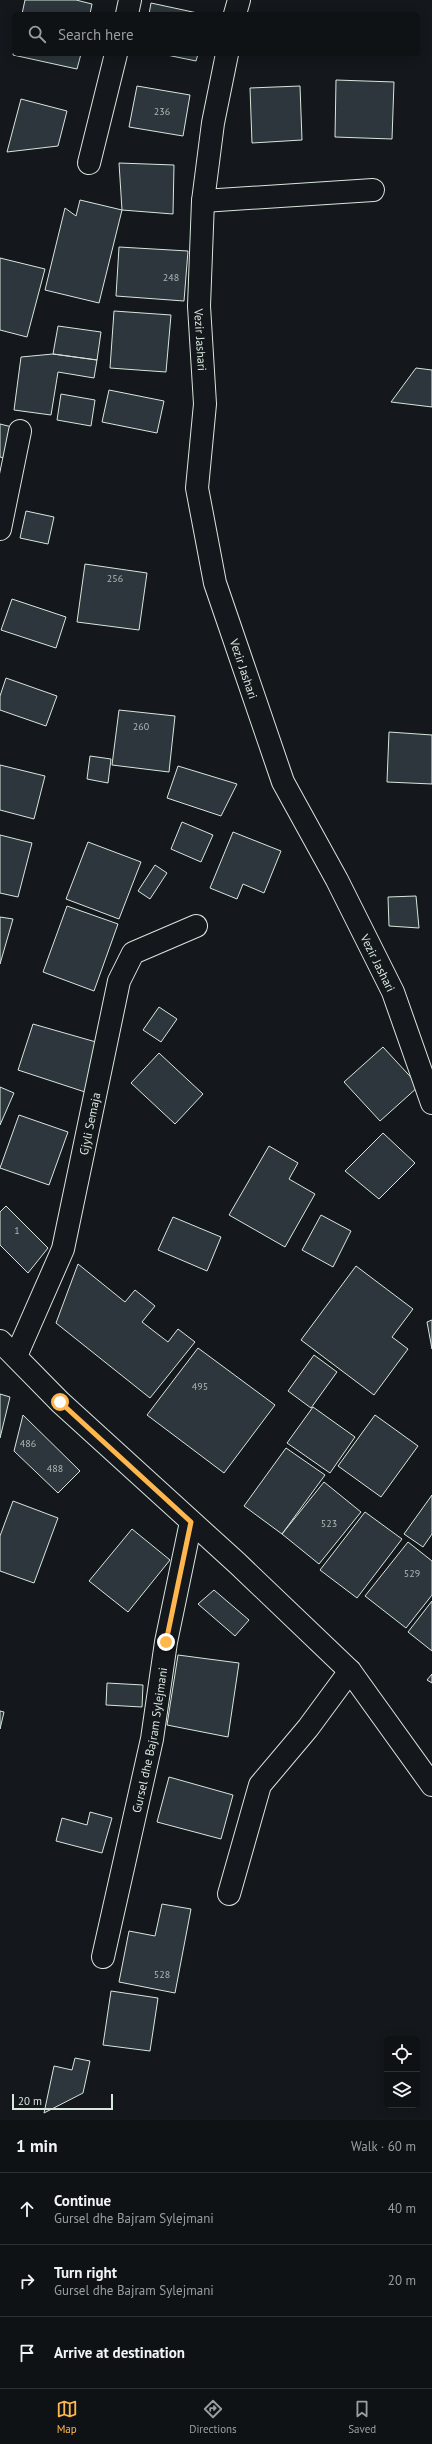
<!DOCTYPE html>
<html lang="en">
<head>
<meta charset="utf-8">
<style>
  body { margin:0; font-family:"PT Sans",sans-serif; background:#1d2022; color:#f1f3f6 }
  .controls { position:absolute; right:12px; bottom:12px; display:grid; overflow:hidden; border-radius:6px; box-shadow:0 2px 10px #0003 }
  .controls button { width:36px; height:36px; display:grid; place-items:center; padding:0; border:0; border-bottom:1px solid #2f3234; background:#0f1215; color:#f1f3f6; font:20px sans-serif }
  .scale { position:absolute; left:12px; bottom:10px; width:101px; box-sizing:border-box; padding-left:4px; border:2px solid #d8e6dc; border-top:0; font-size:11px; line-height:14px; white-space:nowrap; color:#d8e6dc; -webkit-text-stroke:3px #14181c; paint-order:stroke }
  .stop { position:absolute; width:12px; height:12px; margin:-9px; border:3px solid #ffb74d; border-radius:50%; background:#fff }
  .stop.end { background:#ffb74d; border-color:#fff; box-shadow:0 1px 4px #0008 }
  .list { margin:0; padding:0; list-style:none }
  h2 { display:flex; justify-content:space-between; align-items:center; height:52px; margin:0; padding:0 16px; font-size:17px }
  h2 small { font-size:13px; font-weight:400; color:#9b9ea0 }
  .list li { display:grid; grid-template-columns:26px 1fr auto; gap:12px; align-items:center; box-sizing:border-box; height:72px; padding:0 16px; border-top:1px solid #2f3234 }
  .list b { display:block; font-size:15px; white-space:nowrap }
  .list p { margin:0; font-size:13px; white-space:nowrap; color:#9b9ea0 }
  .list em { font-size:13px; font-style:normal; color:#9b9ea0 }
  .icon { flex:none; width:22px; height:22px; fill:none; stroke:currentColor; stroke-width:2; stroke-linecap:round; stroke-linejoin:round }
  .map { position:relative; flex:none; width:432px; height:2120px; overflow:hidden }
  .search { position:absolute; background:#0f1215; box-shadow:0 2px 10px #0003; left:12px; right:12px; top:12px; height:44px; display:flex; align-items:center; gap:10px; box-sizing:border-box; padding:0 14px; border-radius:6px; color:#9b9ea0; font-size:15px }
  .sheet { height:268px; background:#0f1215 }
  nav { display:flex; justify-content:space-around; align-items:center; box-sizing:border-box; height:56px; border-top:1px solid #2f3234; background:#0f1215; font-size:11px; color:#9b9ea0 }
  nav a { display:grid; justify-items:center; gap:2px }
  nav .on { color:#ffb74d }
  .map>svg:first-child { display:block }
  .building { fill:#2c363c; stroke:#d8e6dc }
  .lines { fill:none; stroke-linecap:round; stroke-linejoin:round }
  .minor-casing { stroke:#d8e6dc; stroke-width:24 }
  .minor { stroke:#14181c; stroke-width:22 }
  .route { stroke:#ffb74d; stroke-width:5 }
  .labels { text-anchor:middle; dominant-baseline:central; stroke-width:3; stroke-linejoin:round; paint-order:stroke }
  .number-label { font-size:10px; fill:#adbab4 }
  .street-label { font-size:12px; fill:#d8e6dc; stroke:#14181c }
</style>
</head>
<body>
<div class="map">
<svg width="432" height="2120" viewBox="0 0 432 2120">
  <rect width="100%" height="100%" fill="#14181c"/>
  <path class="building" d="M25,0h51l16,4 -2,10h-68z
    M151,3l51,11h-53z
    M14,50v4h67l-4,15 -64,-14z
    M162,54h36l-2,7z
    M336,80l58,2 -2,57 -57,-2z
    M137,86l53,9 -7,41 -54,-9z
    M300,86l2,54 -50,3 -2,-55z
    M21,99l46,12 -9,35 -51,6z
    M119,163l55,2 -1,49 -51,-4z
    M80,200l42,10 -23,93 -54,-13 20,-82 11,8z
    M119,247l69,4 -4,50 -68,-5z
    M0,258l45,11 -18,68 -27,-7z
    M114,311l57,4 -5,57 -56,-4z
    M58,326l43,6 -4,28 -44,-6z
    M53,354l44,6 -3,18 -36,-6 -7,43 -37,-5 7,-53z
    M416,368l16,2v37l-41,-5z
    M109,390l55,11 -7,32 -55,-11z
    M61,394l34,6 -4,26 -34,-6z
    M0,424l12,3 -8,31 -4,-1z
    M26,511l28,6 -6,27 -28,-6z
    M85,564l62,9 -8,57 -62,-8z
    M12,599l54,18 -10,31 -55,-18z
    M6,678l51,18 -11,30 -46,-16v-14z
    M119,710l56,6 -6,56 -57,-7z
    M389,732l43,3v49l-45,-2z
    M90,756l21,3 -3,24 -21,-4z
    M0,765l45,11 -11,43 -34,-9z
    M178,766l59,18 -16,32 -54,-18z
    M182,822l31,13 -12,27 -30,-13z
    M233,832l48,19 -17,42 -21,-9 -6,15 -27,-11z
    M0,835l32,8 -14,54 -18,-4z
    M88,842l53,20 -22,57 -53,-20z
    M155,865l12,8 -17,26 -12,-8z
    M416,896l3,32 -30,-2 -1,-29z
    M67,906l51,18 -24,67 -51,-19z
    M0,917l13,2 -13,45z
    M159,1007l18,12 -16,23 -18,-12z
    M33,1024l63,18 -11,50 -67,-22z
    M383,1047l36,39 -39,35 -36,-39z
    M159,1053l44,41 -28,30 -44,-41z
    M0,1087l14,6 -14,32z
    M19,1115l49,17 -19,53 -49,-17z
    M383,1133l32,30 -36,36 -34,-28z
    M269,1146l29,17 -9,16 26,15 -30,53 -56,-32z
    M6,1206l42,42 -20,25 -28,-28v-33z
    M321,1215l30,16 -18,36 -31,-17z
    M173,1217l48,20 -14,34 -49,-21z
    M78,1264l47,38 10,-12 20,16 -13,16 26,20 10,-13 17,13 -45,56 -94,-75z
    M356,1266l57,43 -21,28 16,12 -34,46 -73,-55z
    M432,1320v29l-5,-27z
    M198,1348l77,57 -51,68 -77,-58z
    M314,1355l23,17 -26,36 -23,-17z
    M0,1394l10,3 -10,41z
    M313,1407l42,30 -25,36 -43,-30z
    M23,1415l57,56 -22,22 -44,-42z
    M375,1415l43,31 -37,51 -43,-31z
    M286,1448l39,27 -43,59 -38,-28z
    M324,1482l37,30 -42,52 -37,-30z
    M432,1495v39l-9,13 -19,-13z
    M13,1501l45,17 -24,65 -34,-12v-35z
    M365,1512l37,27 -45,59 -37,-28z
    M132,1529l38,31 -42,52 -39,-31z
    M408,1542l24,19v34l-26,33 -41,-32z
    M214,1590l35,30 -14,16 -37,-32z
    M432,1601v50l-24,-19z
    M178,1655l61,8 -11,74 -61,-12z
    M432,1674v9l-5,-3z
    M107,1683l36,2 -1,22 -36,-2z
    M0,1711l4,1 -4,17z
    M169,1777l64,18 -12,44 -64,-17z
    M90,1812l22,6 -10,35 -46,-12 6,-23 25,7z
    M162,1904l29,5 -16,84 -56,-11 10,-51 26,5z
    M111,1991l47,7 -8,53 -47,-6z
    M75,2058l15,3 -7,32 -39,20 10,-47 18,4z"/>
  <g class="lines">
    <defs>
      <g id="minor">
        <path d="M127,14l3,-14"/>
        <path d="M235,14l4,-14"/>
        <path id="s1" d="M227,54l-14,69 -10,78 -4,105 6,98 -8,84 18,95 68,199 54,98 56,112 39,111"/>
        <path d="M89,163l27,-109"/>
        <path d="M203,201l170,-11"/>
        <path d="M0,529l20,-98"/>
        <path d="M0,1341l60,61 177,161 113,108 82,114"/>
        <path id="s2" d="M16,1356l47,-107 56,-268 14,-28 63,-27"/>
        <path d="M229,1894l31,-109 48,-57 42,-57"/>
        <path id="s3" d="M103,1957l49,-218 14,-97 25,-120"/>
      </g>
    </defs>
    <use href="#minor" class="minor-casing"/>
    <use href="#minor" class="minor"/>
  </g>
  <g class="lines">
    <path class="route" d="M60,1402l131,120 -25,120"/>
  </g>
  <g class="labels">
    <g class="number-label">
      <text x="162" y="111">236</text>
      <text x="171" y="277">248</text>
      <text x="115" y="578">256</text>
      <text x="141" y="726">260</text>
      <text x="17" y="1230">1</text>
      <text x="200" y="1386">495</text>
      <text x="28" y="1443">486</text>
      <text x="55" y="1468">488</text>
      <text x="329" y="1523">523</text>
      <text x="412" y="1573">529</text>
      <text x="162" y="1974">528</text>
    </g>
    <g class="street-label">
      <text stroke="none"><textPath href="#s1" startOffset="288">Vezir Jashari</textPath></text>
      <text stroke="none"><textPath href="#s1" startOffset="624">Vezir Jashari</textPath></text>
      <text stroke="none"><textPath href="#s1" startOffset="948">Vezir Jashari</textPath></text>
      <text stroke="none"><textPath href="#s2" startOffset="245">Gjyli Semaja</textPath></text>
      <text stroke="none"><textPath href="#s3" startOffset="222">Gursel dhe Bajram Sylejmani</textPath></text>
    </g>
  </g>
</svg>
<div class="controls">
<button><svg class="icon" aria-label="locate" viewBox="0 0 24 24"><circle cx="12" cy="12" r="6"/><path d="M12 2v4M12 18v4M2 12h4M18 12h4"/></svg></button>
<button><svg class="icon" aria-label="layers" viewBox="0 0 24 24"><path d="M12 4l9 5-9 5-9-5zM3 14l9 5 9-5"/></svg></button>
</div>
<div class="scale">20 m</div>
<div class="stop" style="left:60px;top:1402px"></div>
<div class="stop end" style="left:166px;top:1642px"></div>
<div class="search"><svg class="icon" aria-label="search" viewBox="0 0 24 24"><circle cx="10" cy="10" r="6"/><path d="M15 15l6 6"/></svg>Search here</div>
</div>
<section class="sheet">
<h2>1 min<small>Walk · 60 m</small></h2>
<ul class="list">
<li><svg class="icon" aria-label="ahead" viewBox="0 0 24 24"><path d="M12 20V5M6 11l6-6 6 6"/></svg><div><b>Continue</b><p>Gursel dhe Bajram Sylejmani</p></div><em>40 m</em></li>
<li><svg class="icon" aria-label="right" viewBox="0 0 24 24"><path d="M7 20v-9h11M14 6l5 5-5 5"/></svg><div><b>Turn right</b><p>Gursel dhe Bajram Sylejmani</p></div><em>20 m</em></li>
<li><svg class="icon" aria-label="arrive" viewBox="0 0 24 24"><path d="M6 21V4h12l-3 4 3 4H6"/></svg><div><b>Arrive at destination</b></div></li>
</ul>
</section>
<nav>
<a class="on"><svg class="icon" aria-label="map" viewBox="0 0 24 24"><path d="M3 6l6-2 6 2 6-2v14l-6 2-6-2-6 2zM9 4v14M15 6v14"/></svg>Map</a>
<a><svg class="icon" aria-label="directions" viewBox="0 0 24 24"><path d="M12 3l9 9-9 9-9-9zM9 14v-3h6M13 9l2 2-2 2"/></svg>Directions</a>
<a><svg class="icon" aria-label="saved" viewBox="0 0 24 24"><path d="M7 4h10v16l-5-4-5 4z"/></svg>Saved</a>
</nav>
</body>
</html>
